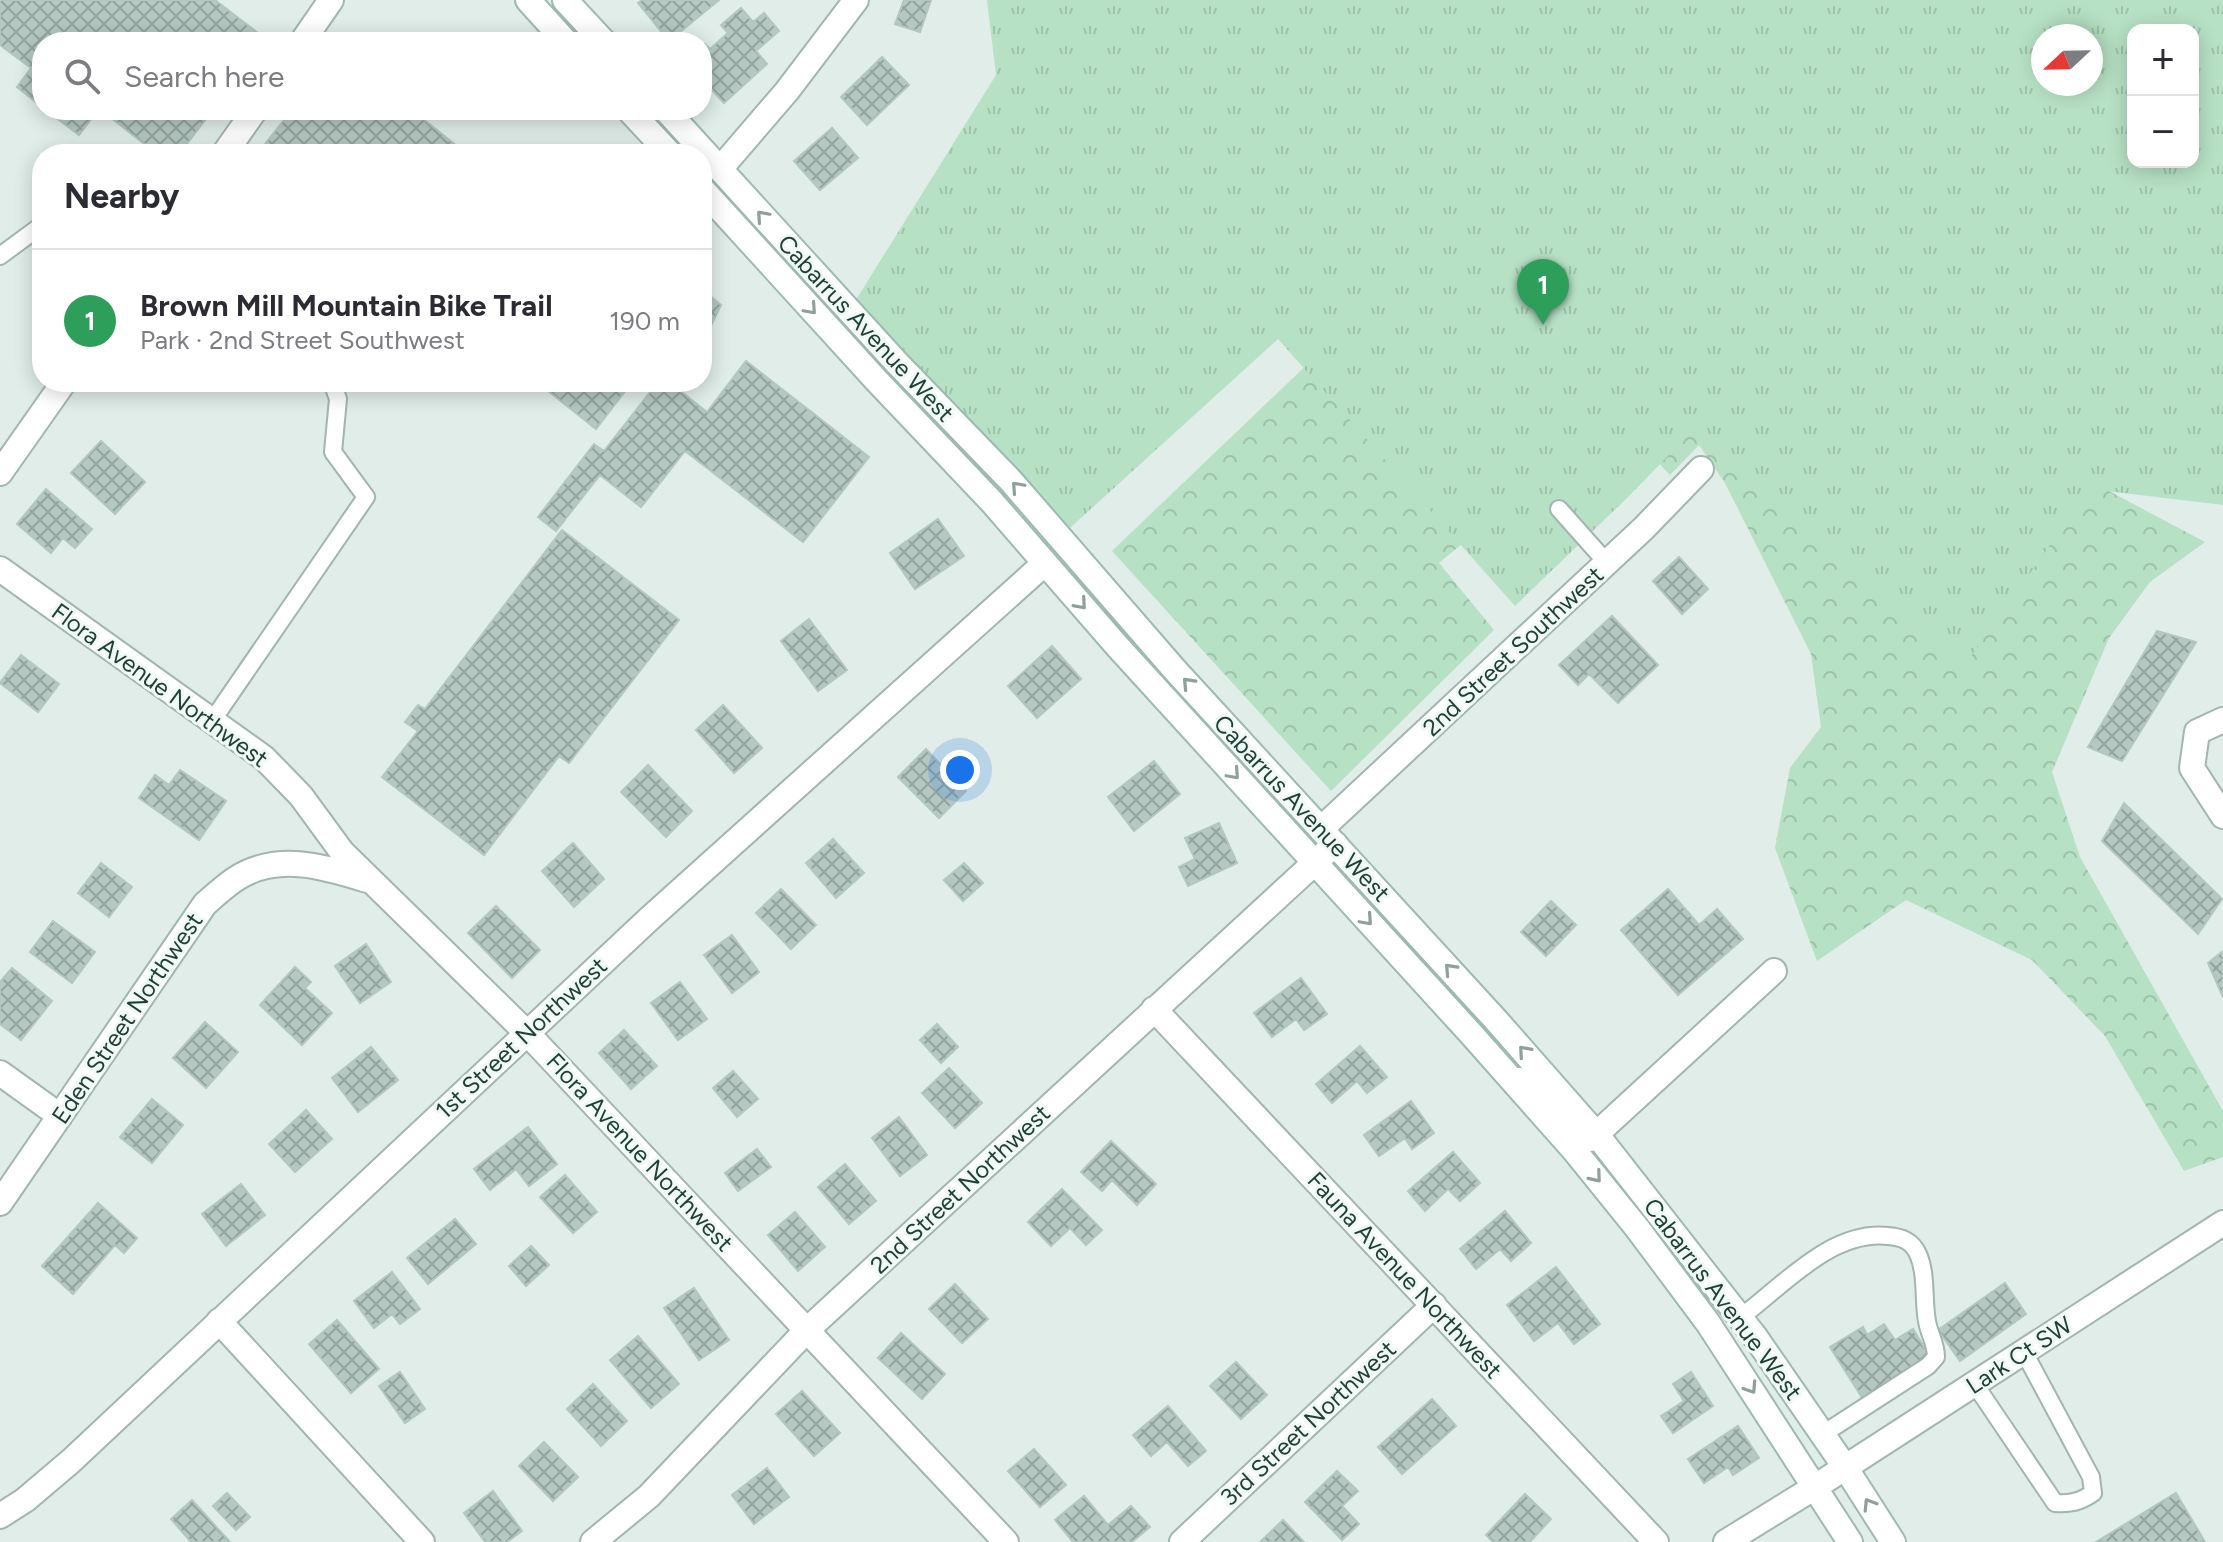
<!DOCTYPE html>
<html lang="en">
<head>
<meta charset="utf-8">
<style>
  body { margin:0; font-family:Figtree,sans-serif; background:#f2f2f3; color:#2b2b33 }
  .controls { position:absolute; right:24px; top:24px; display:grid; overflow:hidden; border-radius:16px; box-shadow:0 4px 20px #0003 }
  .controls button { width:72px; height:72px; display:grid; place-items:center; padding:0; border:0; border-bottom:2px solid #e1e1e2; background:#fff; color:#2b2b33; font:40px sans-serif }
  .compass { position:absolute; left:2031px; top:24px; width:72px; height:72px; border-radius:50%; background:#fff; box-shadow:0 4px 20px #0003; rotate:248deg }
  .you { position:absolute; left:960px; top:770px; width:28px; height:28px; margin:-20px; border:6px solid #fff; border-radius:50%; background:#1a73e8; box-shadow:0 0 0 12px #1a73e833 }
  .badge { display:grid; place-items:center; width:52px; height:52px; border-radius:50%; background:#8a533e; color:#fff; font-size:26px; font-weight:700 }
  .pin { position:absolute; translate:-50% -66px; filter:drop-shadow(0 2px 4px #0008) }
  .pin::after { content:''; position:absolute; top:42px; width:28px; height:24px; background:inherit; clip-path:polygon(0 0,100% 0,50% 100%) }
  .list { margin:0; padding:0; list-style:none }
  h2 { display:flex; justify-content:space-between; align-items:center; height:104px; margin:0; padding:0 32px; font-size:34px }
  h2 small { font-size:26px; font-weight:400; color:#7c7c81 }
  .list li { display:grid; grid-template-columns:52px 1fr auto; gap:24px; align-items:center; box-sizing:border-box; height:144px; padding:0 32px; border-top:2px solid #e1e1e2 }
  .list b { display:block; font-size:30px; white-space:nowrap }
  .list p { margin:0; font-size:26px; white-space:nowrap; color:#7c7c81 }
  .list em { font-size:26px; font-style:normal; color:#7c7c81 }
  .icon { flex:none; width:44px; height:44px; fill:none; stroke:currentColor; stroke-width:2; stroke-linecap:round; stroke-linejoin:round }
  .map { position:relative; flex:none; width:2223px; height:1542px; overflow:hidden }
  .search { position:absolute; background:#fff; box-shadow:0 4px 20px #0003; left:32px; top:32px; width:680px; height:88px; display:flex; align-items:center; gap:20px; box-sizing:border-box; padding:0 28px; border-radius:32px; color:#7c7c81; font-size:30px }
  .panel { position:absolute; background:#fff; box-shadow:0 4px 20px #0003; left:32px; top:144px; width:680px; height:248px; border-radius:32px }
  .map>svg:first-child { display:block }
  .forest { fill:url(#forest-crowns) }
  .park { fill:url(#park-tufts); fill-rule:evenodd }
  .building { fill:url(#building-cross-hatch); stroke:#b1c7c0; stroke-width:2 }
  .lines { fill:none; stroke-linecap:round; stroke-linejoin:round }
  .service-casing { stroke:#a2b5b0; stroke-width:20 }
  .minor-casing { stroke:#a2b5b0; stroke-width:28 }
  .secondary-casing { stroke:#9dbab2; stroke-width:28 }
  .service { stroke:#fff; stroke-width:16 }
  .minor { stroke:#fff; stroke-width:24 }
  .secondary { stroke:#fff; stroke-width:24 }
  .oneway { stroke:#8e9f9c }
  .labels { text-anchor:middle; dominant-baseline:central; stroke-width:6; stroke-linejoin:round; paint-order:stroke }
  .street-label { font-size:24px; fill:#1e3f39; stroke:#f1f9f5 }
</style>
</head>
<body>
<div class="map">
<svg width="2223" height="1542" viewBox="0 0 2223 1542">
  <defs>
    <pattern id="forest-crowns" width="20" height="18" patternUnits="userSpaceOnUse" patternTransform="scale(2)"><rect width="20" height="18" fill="#b6e1c4"/><path d="M2 6a3 3 0 1 1 6 0M12 15a3 3 0 1 1 6 0" fill="none" stroke="#9cc2a9"/></pattern>
    <pattern id="park-tufts" width="24" height="20" patternUnits="userSpaceOnUse" patternTransform="scale(2)"><rect width="24" height="20" fill="#b6e1c4"/><path d="M3 7l-1-3M5 7V3M7 7l1-3M15 17l-1-3M17 17v-4M19 17l1-3" fill="none" stroke="#9cc2a9"/></pattern>
    <pattern id="building-cross-hatch" width="8" height="8" patternUnits="userSpaceOnUse" patternTransform="scale(2)"><rect width="8" height="8" fill="#b5c8c1"/><path d="M0 0l8 8M0 8l8-8" fill="none" stroke="#93a49e"/></pattern>
  </defs>
  <rect width="100%" height="100%" fill="#e0ede8"/>
  <path class="forest" d="M1433,244l559,185 213,113 -55,40 -41,56 -57,134 28,85 143,254v46l-39,14 -79,-135 -73,-76 -126,-60 -89,61 -42,-113 15,-80 31,-41 -10,-73 -86,-171 -26,-38 -29,30 -55,-59 -176,147 55,67 -163,161 -219,-240z"/>
  <path class="park" d="M987,0h1236v505l-133,-16 -126,177 -267,-240 -69,71 -113,109 -237,-267 -218,198 -211,-226 147,-236zM2133,30h60v132h-60zM2043,36h48v48h-48z"/>
  <path class="building" d="M0,0h215l52,40 -225,2v65l-25,-20 14,-19 -31,-23z
    M642,0h77l-50,41 -31,-38z
    M904,0h27l-11,32 -25,-8z
    M741,8l12,14 11,-9 15,18 -23,20 11,13 -43,39 -22,-24v-33l3,-2 5,5 18,-16 -7,-8z
    M882,57l27,28 -42,40 -26,-28z
    M46,110h52l-19,25z
    M101,110h112l-34,44h-22z
    M292,110h134l-4,8 45,36h-210z
    M832,128l26,30 -38,32 -26,-29z
    M702,289l19,16 -16,33 -3,-2z
    M746,361l123,96 -66,85 -118,-91 -44,56 -41,-32 -44,56 -18,-14 56,-73 10,7 54,-69h11l38,30z
    M537,382h95l-36,47z
    M101,441l44,41 -30,32 -44,-41z
    M46,489l46,40 -17,19 -12,-10 -12,15 -34,-29z
    M938,519l26,37 -49,33 -25,-36z
    M562,530l117,90 -110,143 -10,-7 -75,99 -102,-78 36,-46 -13,-9 13,-17 7,4z
    M1679,557l29,32 -26,25 -29,-33z
    M1612,616l46,49 -40,38 -29,-29 -11,11 -19,-20z
    M809,619l38,51 -29,21 -37,-50z
    M2157,631l39,11 -74,119 -34,-14z
    M1052,646l29,33 -44,39 -29,-32z
    M21,655l38,29 -21,28 -38,-29z
    M723,705l39,43 -28,25 -38,-43z
    M926,749l40,42 -27,27 -41,-41z
    M1154,761l26,33 -46,37 -26,-34z
    M648,765l44,46 -26,26 -45,-45z
    M180,770l46,31 -27,39 -60,-42 16,-23 14,10z
    M2124,803l98,96 -24,35 -96,-93z
    M1219,823l18,40 -49,23 -9,-19 16,-8 -10,-21z
    M833,839l31,34 -28,25 -30,-35z
    M573,843l31,36 -30,28 -32,-36z
    M101,863l31,24 -23,30 -31,-24z
    M964,863l19,20 -20,18 -19,-21z
    M781,889l35,36 -25,24 -35,-36z
    M1668,889l31,36 18,-16 26,30 -65,56 -57,-65z
    M1551,901l25,24 -30,31 -25,-24z
    M496,906l44,44 -28,28 -44,-45z
    M53,921l42,31 -23,31 -42,-31z
    M732,935l27,37 -27,21 -28,-38z
    M366,944l25,38 -31,21 -25,-37z
    M2223,951v46l-15,-34z
    M295,967l16,15 -6,6 27,25 -30,32 -42,-40z
    M12,968l40,33 -31,39 -21,-16v-42z
    M1301,978l26,36 -23,16 -8,-11 -24,18 -18,-24z
    M680,982l27,37 -29,21 -27,-37z
    M205,1022l33,30 -32,36 -33,-30z
    M937,1024l21,23 -17,16 -21,-23z
    M624,1030l33,36 -26,23 -32,-36z
    M1360,1046l27,31 -20,16 -10,-12 -25,22 -16,-19z
    M371,1047l27,33 -40,32 -26,-34z
    M949,1068l33,35 -27,25 -33,-35z
    M733,1071l25,28 -21,18 -24,-29z
    M152,1099l31,26 -31,38 -32,-26z
    M1411,1101l23,32 -22,16 -7,-11 -26,18 -15,-21z
    M306,1110l26,29 -37,33 -26,-28z
    M899,1117l28,38 -27,21 -28,-38z
    M528,1127l29,37 -28,22 -13,-17 -26,21 -16,-21z
    M1111,1141l45,43 -19,21 -25,-25 -10,11 -21,-19z
    M757,1149l14,18 -33,24 -13,-18z
    M1453,1152l27,31 -20,18 -12,-12 -23,22 -17,-20z
    M845,1164l31,37 -27,23 -31,-37z
    M565,1175l32,37 -24,21 -33,-36z
    M241,1184l24,31 -39,31 -24,-32z
    M1062,1189l40,41 -16,15 -16,-17 -19,18 -23,-24z
    M98,1203l39,35 -13,15 -9,-8 -42,49 -31,-28z
    M1505,1211l26,32 -20,18 -11,-12 -24,20 -16,-20z
    M795,1212l30,35 -27,24 -30,-36z
    M455,1219l21,25 -48,40 -21,-26z
    M531,1246l18,19 -23,21 -17,-20z
    M1556,1267l44,57 -26,20 -16,-21 -24,18 -27,-36z
    M392,1272l28,37 -20,15 -8,-10 -18,14 -20,-27z
    M2005,1283l21,31 -66,47 -22,-31z
    M955,1284l33,35 -26,24 -33,-34z
    M694,1288l35,52 -30,20 -35,-52z
    M337,1320l42,49 -28,24 -42,-49z
    M1884,1324l11,16 18,-11 17,28 -67,42 -33,-52 33,-20 4,8z
    M901,1333l44,41 -23,25 -44,-41z
    M638,1336l41,48 -28,24 -41,-48z
    M1236,1362l31,33 -26,24 -31,-33z
    M400,1372l25,37 -20,14 -26,-37z
    M1691,1372l22,34 -40,27 -12,-17 23,-15 -11,-17z
    M593,1384l34,37 -26,25 -34,-37z
    M802,1391l38,42 -26,23 -38,-42z
    M1432,1399l24,27 -54,48 -24,-27z
    M1168,1406l38,45 -18,15 -21,-24 -16,14 -18,-21z
    M1738,1426l21,32 -26,17 -5,-8 -24,16 -16,-24z
    M544,1442l34,35 -25,24 -34,-35z
    M1034,1449l32,36 -26,22 -32,-36z
    M767,1468l22,29 -35,27 -22,-29z
    M1337,1471l21,20 -16,15 17,18 -17,16 -37,-38z
    M493,1491l29,40 -15,11h-22l-21,-29z
    M227,1493l23,24 -14,13 -23,-24z
    M2176,1493l29,49h-109z
    M1525,1494l26,25 -21,23h-37l-7,-7z
    M1084,1496l24,29 23,-19 19,21 -18,15h-59l-18,-22z
    M192,1500l38,42h-39l-20,-23z
    M1283,1520l21,22h-44z"/>
  <g class="lines">
    <defs>
      <path id="service" d="M0,256l42,-31
        M1559,509l48,54
        M212,721l154,-224 -33,-45 5,-53 -6,-17
        M1741,1317c43,-32 90,-87 147,-81 14,1 24,5 30,18 9,20 5,46 9,67 2,13 9,22 9,36l-8,9 -105,68
        M1974,1383l81,120c15,1 25,-1 38,-10l-2,-16 -67,-125"/>
      <path id="minor" d="M302,42l29,-42
        M224,154l31,-44
        M720,169l67,-78 69,-91
        M0,473l64,-91
        M0,569l264,189 37,38 41,56 185,181 479,509
        M2223,720l-26,12 -5,36 31,48
        M1321,829l323,-301 57,-59
        M1154,1009l502,533
        M0,1073l60,43
        M1520,1080l30,23 32,35 9,1 183,-168
        M0,1203l205,-299c9,-8 19,-17 29,-24 41,-28 89,-14 133,0
        M219,1321l203,221
        M0,1516l25,-16 46,-39 578,-542 396,-356
        M593,1542l56,-46 158,-166 528,-486
        M1182,1542l252,-237
        M1726,1542l89,-55 408,-264"/>
      <path id="secondary" d="M528,0l38,42
        M565,0l39,42
        M629,110l41,44
        M666,110l231,253 114,118 164,189 320,349 102,116 159,203 89,129 48,75
        M702,189l175,192 115,121 126,145 355,389 101,114 63,78 71,95 142,219"/>
    </defs>
    <use href="#service" class="service-casing"/>
    <use href="#minor" class="minor-casing"/>
    <use href="#secondary" class="secondary-casing"/>
    <use href="#service" class="service"/>
    <use href="#minor" class="minor"/>
    <use href="#secondary" class="secondary"/>
  </g>
  <defs><path id="oneway-chevron" d="M-2-3.5L2.5 0L-2 3.5" fill="none" stroke-width="1.6" stroke-linecap="round" stroke-linejoin="round" transform="scale(2)"/></defs>
  <g class="oneway">
    <use href="#oneway-chevron" transform="translate(762 216) rotate(-132)"/>
    <use href="#oneway-chevron" transform="translate(811 309) rotate(48)"/>
    <use href="#oneway-chevron" transform="translate(1017 487) rotate(-132)"/>
    <use href="#oneway-chevron" transform="translate(1081 604) rotate(49)"/>
    <use href="#oneway-chevron" transform="translate(1188 683) rotate(-133)"/>
    <use href="#oneway-chevron" transform="translate(1234 774) rotate(48)"/>
    <use href="#oneway-chevron" transform="translate(1367 920) rotate(48)"/>
    <use href="#oneway-chevron" transform="translate(1450 969) rotate(-133)"/>
    <use href="#oneway-chevron" transform="translate(1524 1051) rotate(-131)"/>
    <use href="#oneway-chevron" transform="translate(1596 1177) rotate(50)"/>
    <use href="#oneway-chevron" transform="translate(1751 1388) rotate(57)"/>
    <use href="#oneway-chevron" transform="translate(1869 1504) rotate(-122)"/>
  </g>
  <g class="labels">
    <g class="street-label">
      <text transform="translate(866 328) rotate(47)">Cabarrus Avenue West</text>
      <text transform="translate(1513 651) rotate(-43)">2nd Street Southwest</text>
      <text transform="translate(160 685) rotate(36)">Flora Avenue Northwest</text>
      <text transform="translate(1302 808) rotate(47)">Cabarrus Avenue West</text>
      <text transform="translate(127 1018) rotate(-56)">Eden Street Northwest</text>
      <text transform="translate(521 1038) rotate(-43)">1st Street Northwest</text>
      <text transform="translate(640 1152) rotate(47)">Flora Avenue Northwest</text>
      <text transform="translate(960 1189) rotate(-43)">2nd Street Northwest</text>
      <text transform="translate(1405 1275) rotate(47)">Fauna Avenue Northwest</text>
      <text transform="translate(1723 1299) rotate(53)">Cabarrus Avenue West</text>
      <text transform="translate(2019 1355) rotate(-33)">Lark Ct SW</text>
      <text transform="translate(1308 1423) rotate(-43)">3rd Street Northwest</text>
    </g>
  </g>
</svg>
<div class="controls">
<button>+</button>
<button>−</button>
</div>
<svg class="compass" viewBox="-18 -18 36 36"><path d="M0-13l5 13h-10z" fill="#e53935"/><path d="M0 13l5-13h-10z" fill="#7c7c81"/></svg>
<div class="you"></div>
<div class="pin badge" style="left:1543px;top:325px;background:#2e9e5b">1</div>
<div class="search"><svg class="icon" aria-label="search" viewBox="0 0 24 24"><circle cx="10" cy="10" r="6"/><path d="M15 15l6 6"/></svg>Search here</div>
<section class="panel">
<h2>Nearby<small></small></h2>
<ul class="list">
<li><span class="badge" style="background:#2e9e5b">1</span><div><b>Brown Mill Mountain Bike Trail</b><p>Park · 2nd Street Southwest</p></div><em>190 m</em></li>
</ul>
</section>
</div>
</body>
</html>
